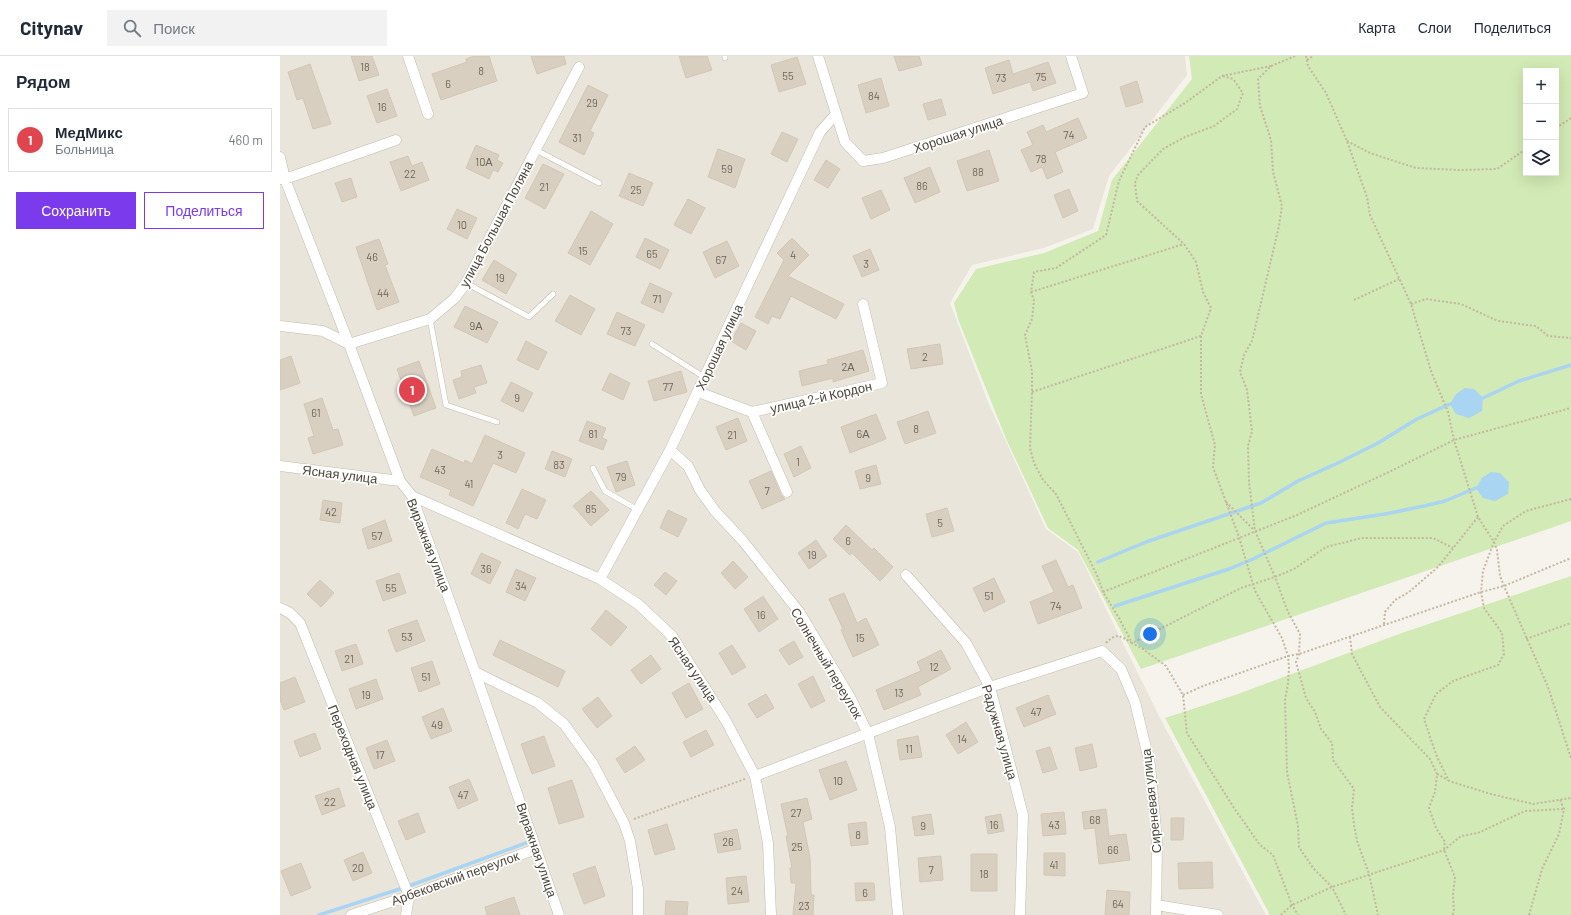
<!DOCTYPE html>
<html lang="ru">
<head>
<meta charset="utf-8">
<style>
  body { margin:0; font-family:Barlow,sans-serif; background:#f2f2f3; color:#1f2937 }
  .controls { position:absolute; right:12px; top:12px; display:grid; overflow:hidden; border-radius:0px; box-shadow:0 4px 16px #0002 }
  .controls button { width:36px; height:36px; display:grid; place-items:center; padding:0; border:0; border-bottom:1px solid #e0e1e3; background:#fff; color:#1f2937; font:20px sans-serif }
  .you { position:absolute; left:870px; top:578px; width:14px; height:14px; margin:-10px; border:3px solid #fff; border-radius:50%; background:#1a73e8; box-shadow:0 0 0 6px #1a73e833 }
  .badge { display:grid; place-items:center; width:26px; height:26px; border-radius:50%; background:#7c3aed; color:#fff; font-size:13px; font-weight:700 }
  .pin { position:absolute; translate:-50% -50%; border:2px solid #fff; box-shadow:0 1px 4px #0006 }
  .list { margin:0; padding:0; list-style:none }
  h2 { display:flex; justify-content:space-between; align-items:center; height:52px; margin:0; padding:0 16px; font-size:17px }
  h2 small { font-size:13px; font-weight:400; color:#747a83 }
  .list li { display:grid; grid-template-columns:26px 1fr auto; gap:12px; align-items:center; box-sizing:border-box; height:64px; margin:0 8px 8px; padding:0 8px; border:1px solid #e0e1e3; border-radius:0px }
  .list b { display:block; font-size:15px; white-space:nowrap }
  .list p { margin:0; font-size:13px; white-space:nowrap; color:#747a83 }
  .list em { font-size:13px; font-style:normal; color:#747a83 }
  .actions { display:flex; gap:8px; padding:12px 16px }
  .actions a { flex:1; padding:9px 0; border:1px solid #7c3aed; border-radius:0px; text-align:center; font-size:14px; color:#7c3aed }
  .actions .main { background:#7c3aed; color:#fff }
  .icon { flex:none; width:22px; height:22px; fill:none; stroke:currentColor; stroke-width:2; stroke-linecap:round; stroke-linejoin:round }
  .map { position:relative; flex:none; width:1291px; height:859px; overflow:hidden }
  header { display:flex; align-items:center; gap:24px; box-sizing:border-box; height:56px; padding:0 20px; background:#fff; border-bottom:1px solid #e0e1e3 }
  header strong { font-size:19px }
  nav { display:flex; gap:22px; margin-inline-start:auto; font-size:14px }
  .search { width:280px; height:36px; background:#f2f2f3; display:flex; align-items:center; gap:10px; box-sizing:border-box; padding:0 14px; border-radius:0px; color:#747a83; font-size:15px }
  main { display:flex }
  aside { flex:1; background:#fff }
  .map>svg:first-child { display:block }
  .residential { fill:#eae5da }
  .green { fill:#d2eab5; fill-rule:evenodd }
  .water { fill:#a9d4f2 }
  .lines { fill:none; stroke-linecap:round; stroke-linejoin:round }
  .stream { stroke:#a9d4f2; stroke-width:3.5 }
  .building { fill:#d8cfc1; stroke:#d3c7b4 }
  .lane-casing { stroke:#c2bbae; stroke-width:6 }
  .street-casing { stroke:#c2bbae; stroke-width:11 }
  .path { stroke:#c4b79f; stroke-width:2; stroke-dasharray:2 2; stroke-linecap:butt }
  .lane { stroke:#fff; stroke-width:5 }
  .street { stroke:#fff; stroke-width:10 }
  .labels { text-anchor:middle; dominant-baseline:central; stroke-width:3.5; stroke-linejoin:round; paint-order:stroke }
  .number-label { font-size:11px; fill:#6e675b }
  .street-label { font-size:13px; fill:#4b4439; stroke:#fff }
</style>
</head>
<body>
<header>
<strong>Citynav</strong>
<div class="search"><svg class="icon" aria-label="search" viewBox="0 0 24 24"><circle cx="10" cy="10" r="6"/><path d="M15 15l6 6"/></svg>Поиск</div>
<nav><a>Карта</a><a>Слои</a><a>Поделиться</a></nav>
</header>
<main>
<aside>
<h2>Рядом<small></small></h2>
<ul class="list">
<li><span class="badge" style="background:#e0444e">1</span><div><b>МедМикс</b><p>Больница</p></div><em>460 m</em></li>
</ul>
<div class="actions"><a class="main">Сохранить</a><a>Поделиться</a></div>
</aside>
<div class="map">
<svg width="1291" height="859" viewBox="0 0 1291 859">
  <rect width="100%" height="100%" fill="#f6f3ec"/>
  <path class="residential" d="M0,0h905l2,19 -78,101 -16,53 -49,19 -72,17 -22,38 38,99 58,127 32,23 83,168 105,195h-986z"/>
  <path class="green" d="M909,0h382v465l-430,148 -63,-119 -30,-22 -41,-87 -49,-122 -4,-16 22,-34 68,-16 54,-22 14,-51 80,-101zM1246,15h30v102h-30z
    M1291,520v339h-301l-105,-197 73,-24 161,-60z"/>
  <path class="water" d="M1185,332l9,1 9,9 -1,13 -13,7 -13,-4 -6,-10 6,-10z
    M1211,416l9,1 9,9 -1,12 -13,7 -12,-3 -7,-10 6,-10z"/>
  <g class="lines">
    <path class="stream" d="M1203,342l36,-17 52,-16
      M818,506l48,-20 115,-39 37,-22 42,-19 38,-19 39,-24 33,-15
      M835,550l114,-37 24,-10 73,-36 59,-9 39,-8 21,-5 31,-13
      M39,859l87,-28 120,-44"/>
  </g>
  <path class="building" d="M71,0h21l7,19 -20,6z
    M194,0h15l8,25 -56,19 -9,-26 35,-12 -1,-3z
    M251,0h33l2,8 -29,10z
    M399,0h28l5,14 -26,8z
    M614,0h25l3,9 -23,6z
    M517,1l9,27 -27,8 -8,-27z
    M729,4l4,14 35,-12 8,21 -23,8 -3,-9 -37,12 -8,-26z
    M30,8l21,60 -18,5 -10,-31 -6,2 -9,-28z
    M601,22l8,28 -23,7 -8,-28z
    M857,25l6,21 -17,5 -6,-20z
    M308,29l20,10 -18,36 4,2 -10,22 -25,-13z
    M107,33l10,27 -20,7 -10,-27z
    M661,43l5,16 -18,5 -5,-16z
    M798,62l9,20 -32,14 8,20 -16,7 -5,-12 -11,5 -10,-22 12,-5 -6,-13 16,-7 3,7z
    M502,76l16,7 -11,23 -16,-8z
    M196,89l23,10 -2,5 6,3 -5,9 -5,-2 -4,9 -23,-11z
    M438,93l27,10 -10,29 -27,-11z
    M709,94l10,31 -32,10 -10,-30z
    M128,100l4,10 10,-4 7,18 -28,11 -11,-29z
    M546,104l14,9 -12,19 -14,-8z
    M263,108l21,10 -19,35 -20,-11z
    M650,111l10,25 -25,11 -11,-25z
    M349,117l24,10 -10,23 -24,-10z
    M71,122l6,19 -15,5 -7,-19z
    M789,133l9,22 -15,7 -9,-23z
    M601,134l9,20 -19,9 -9,-21z
    M408,143l17,9 -14,26 -17,-9z
    M177,153l20,9 -10,21 -20,-10z
    M311,155l22,13 -23,41 -22,-12z
    M365,182l24,12 -9,19 -24,-12z
    M512,182l17,17 -21,21 56,28 -8,15 -45,-23 -11,23 -8,-3 -4,8 -13,-7 29,-57 -7,-7z
    M99,183l9,25 -3,1 14,37 -22,8 -21,-63z
    M447,185l12,25 -24,12 -12,-26z
    M590,193l9,21 -17,7 -9,-21z
    M214,204l23,14 -11,20 -24,-14z
    M370,227l22,10 -9,20 -22,-10z
    M290,239l25,14 -14,26 -26,-14z
    M185,250l33,16 -11,21 -33,-16z
    M337,256l28,13 -10,21 -28,-12z
    M461,267l15,8 -10,19 -15,-9z
    M246,285l21,11 -9,18 -21,-10z
    M660,288l3,20 -32,5 -4,-20z
    M583,294l6,21 -36,11v-4l-31,8 -3,-15 29,-7 -1,-4z
    M11,300l9,27 -20,7v-30z
    M139,305l17,47 -22,8 -17,-47z
    M201,309l6,18 -13,4 2,6 -17,6 -6,-19 9,-3 -1,-6z
    M401,315l6,21 -33,9 -6,-20z
    M330,317l20,10 -7,17 -21,-10z
    M231,326l22,11 -10,19 -22,-11z
    M42,342l11,32 5,-1 5,16 -30,9 -5,-16 6,-2 -10,-32z
    M648,355l8,22 -31,11 -8,-22z
    M596,358l10,25 -36,14 -9,-26z
    M458,362l9,23 -21,9 -10,-23z
    M307,365l19,7 -4,10 5,2 -4,10 -24,-9z
    M205,379l40,18 -9,20 -23,-10 -20,43 -24,-11 2,-5 -31,-13 12,-28 32,14 1,-3 7,4z
    M521,390l10,22 -17,9 -10,-23z
    M272,395l20,8 -7,18 -20,-8z
    M347,405l8,24 -19,7 -9,-25z
    M596,409l5,19 -21,5 -5,-18z
    M491,415l10,24 4,4 -23,10 -13,-28z
    M242,433l24,11 -9,19 -12,-5 -7,15 -12,-6z
    M311,435l18,19 -18,16 -18,-20z
    M43,444l19,3 -2,20 -20,-3z
    M667,452l7,23 -22,6 -6,-23z
    M388,454l19,9 -9,18 -18,-9z
    M105,464l7,21 -24,8 -6,-20z
    M566,469l26,25 2,-2 19,19 -13,14 -28,-28 -2,2 -17,-16z
    M536,484l11,16 -18,13 -11,-16z
    M201,497l20,9 -11,22 -19,-10z
    M776,504l12,27 5,-2 9,23 -44,16 -8,-22 24,-10 -12,-26z
    M453,505l15,16 -13,12 -14,-16z
    M236,513l20,9 -11,23 -19,-9z
    M385,516l12,9 -11,14 -12,-10z
    M119,517l7,20 -23,8 -7,-20z
    M714,522l11,24 -21,10 -11,-24z
    M40,524l14,13 -13,14 -14,-13z
    M564,537l13,30 9,-5 13,27 -26,12 -12,-27 2,-1 -14,-30z
    M483,540l15,23 -19,13 -15,-23z
    M326,554l21,17 -16,19 -20,-17z
    M137,564l8,21 -29,11 -8,-22z
    M220,584l65,31 -7,16 -65,-32z
    M514,585l9,16 -14,8 -10,-15z
    M76,588l7,20 -21,7 -7,-20z
    M452,589l14,22 -14,8 -13,-22z
    M661,594l10,19 -33,18 3,8 -37,15 -8,-20 45,-19 -4,-9z
    M371,599l10,14 -20,15 -10,-14z
    M152,605l8,23 -21,8 -8,-24z
    M533,620l12,25 -14,7 -13,-24z
    M15,621l10,25 -21,8 -4,-10v-17z
    M96,623l7,20 -27,10 -7,-20z
    M409,627l14,26 -17,9 -14,-25z
    M486,638l8,14 -17,10 -9,-14z
    M768,639l8,19 -32,13 -8,-19z
    M318,641l14,19 -15,12 -15,-19z
    M163,652l9,23 -21,8 -9,-22z
    M686,666l12,20 -20,12 -12,-19z
    M426,674l8,15 -23,12 -8,-15z
    M35,677l6,16 -21,8 -6,-16z
    M264,680l11,30 -23,8 -11,-30z
    M638,680l4,21 -22,3 -3,-20z
    M107,684l8,21 -21,8 -8,-21z
    M812,688l5,23 -17,4 -5,-23z
    M355,690l10,14 -20,13 -9,-14z
    M770,691l7,22 -14,4 -7,-22z
    M566,705l11,29 -27,10 -11,-30z
    M189,723l9,21 -20,9 -9,-22z
    M292,724l12,37 -25,7 -11,-36z
    M59,732l6,18 -23,9 -7,-19z
    M527,742l5,21 -9,3 7,36 1,37h3l-1,20h-20l3,-32h-5l-1,-15h2l-6,-32h2l-7,-32z
    M826,753l3,27 17,-2 4,26 -31,4 -4,-36 -11,1 -2,-17z
    M784,756l2,22 -23,2 -2,-22z
    M138,757l7,19 -19,8 -8,-19z
    M651,758l3,20 -19,2 -3,-19z
    M721,758l3,17 -16,3 -3,-17z
    M891,762h13l-1,22h-12z
    M586,766l2,22 -17,2 -3,-22z
    M387,768l8,25 -20,6 -7,-25z
    M457,773l4,20 -23,4 -4,-19z
    M83,796l9,21 -19,8 -9,-21z
    M764,797h21v23l-21,-1z
    M691,798h26v37h-26z
    M661,800l2,24 -23,2 -2,-24z
    M932,806l1,26 -34,1 -1,-26z
    M21,807l10,25 -20,8 -10,-25z
    M315,810l10,30 -21,8 -11,-30z
    M466,820l3,26 -21,2 -2,-26z
    M575,827h19l1,17 -19,1z
    M827,834l23,2 -1,23h-24z
    M234,841l6,18h-33l-2,-8z
    M386,845l22,1 -1,13h-22z"/>
  <g class="lines">
    <defs>
      <path id="lane" d="M445,2v-2
        M256,94l63,33
        M186,227l63,34 24,-23
        M150,263l16,86 51,17
        M372,288l52,33
        M313,412l12,23 33,19"/>
      <path id="street" d="M128,0l20,58
        M538,0l27,86 18,19 20,-3 200,-65 -12,-37
        M0,101l5,22 64,165 51,137 12,15 63,176 84,243
        M0,123h5l111,-39
        M0,270l43,5 26,13 81,-25 25,-21 11,-15 113,-216
        M418,336l54,20 130,-29 -19,-79
        M472,356l35,80
        M390,394l18,16 12,24 15,21 28,30 57,72 50,84 18,37 22,93 8,88
        M0,410l120,15
        M132,440l188,83 38,25 34,32 54,85 29,55 13,67 3,72
        M626,519l60,68 24,44 33,128 -3,100
        M320,523l70,-129 150,-318 16,-18
        M0,552l10,5 10,10 109,273 -3,19
        M195,616l63,31 26,21 29,40 31,59 6,18 8,48v26
        M475,720l235,-89 112,-36 19,18 14,33 15,63 7,76 -1,74
        M876,849l62,10
        M71,859l58,-19 127,-47"/>
    </defs>
    <use href="#lane" class="lane-casing"/>
    <use href="#street" class="street-casing"/>
    <path class="path" d="M1015,0l-24,10 -13,13 2,27 11,34 2,32 9,34 -3,20 -27,115 -8,14 -4,17 7,18 5,41 -4,15 1,36 6,49 20,46 13,35 12,22 -1,20 -3,8 10,36 9,14 6,17 11,14 1,17 21,29 -2,19 2,17 3,16 12,33 9,41
      M1026,0l2,10 18,27 21,48 20,56 3,18 41,89 20,67 17,41 6,28 24,77 16,25 3,8 3,26 4,10 44,101 23,71
      M1027,4l6,-4
      M991,10l-49,10 -37,27 -40,24 -26,54 -13,54 -50,33 -22,4 -3,20 3,8 -2,19 -7,16 7,36v21l-2,56 4,15 9,17 13,14 41,81 6,17 16,26 13,25 11,6 23,17 17,29 4,38 47,75 26,37 13,10 19,50 6,10
      M943,20l10,3 10,14 -6,16 -23,17 -29,11 -22,12 -25,26 -3,8 2,18 47,43 12,18 7,30 8,16 -10,28v58l14,51 -2,22 26,70 16,54 27,47 6,18 1,12 -1,16 -3,16 2,72 11,54 1,21 14,21 19,19 14,28
      M1276,72l15,-10
      M1067,85l23,12 46,15 44,2 37,-1 29,-20
      M751,236l153,-48
      M1074,244l45,-21
      M1131,248l15,-5 35,5 37,17 38,5 12,10 23,2
      M752,336l169,-56
      M1291,443l-45,12 -23,15 -9,16 -11,29 -2,21 3,16 18,25 2,21 -6,11 -45,16 -17,13 -12,25 13,38 12,24 42,13 42,10 38,-6
      M946,446l28,28
      M823,536l194,-77 94,-44 63,-31 117,-32
      M1104,568l1,-12 10,-12 14,-8 29,-25 40,-50
      M1070,581l2,17 28,53 50,52 7,15 -2,18 -6,16 7,20 9,14 -1,8 11,27 -2,18 1,17 -2,3
      M1246,583l45,-16
      M826,587c11,-11 14,-7 26,0l109,-55 34,-11 19,-8 32,-22 36,-9h71l20,10
      M903,639l20,-9 85,-30 11,-2 182,-62 23,-6 67,-28
      M1157,718l11,6
      M354,763l111,-40
      M1001,859l11,-10 40,-18 112,-37 17,-14 17,-3 47,-22 39,-2
      M1249,859l13,-46 17,-35 5,-25 -4,-9"/>
    <use href="#lane" class="lane"/>
    <use href="#street" class="street"/>
  </g>
  <g class="labels">
    <g class="number-label">
      <text x="85" y="10">18</text>
      <text x="201" y="14">8</text>
      <text x="508" y="19">55</text>
      <text x="761" y="20">75</text>
      <text x="721" y="21">73</text>
      <text x="168" y="27">6</text>
      <text x="594" y="39">84</text>
      <text x="312" y="46">29</text>
      <text x="102" y="50">16</text>
      <text x="789" y="78">74</text>
      <text x="297" y="81">31</text>
      <text x="761" y="102">78</text>
      <text x="204" y="105">10А</text>
      <text x="447" y="112">59</text>
      <text x="698" y="115">88</text>
      <text x="130" y="117">22</text>
      <text x="642" y="129">86</text>
      <text x="264" y="130">21</text>
      <text x="356" y="133">25</text>
      <text x="182" y="168">10</text>
      <text x="303" y="194">15</text>
      <text x="372" y="197">65</text>
      <text x="513" y="198">4</text>
      <text x="92" y="200">46</text>
      <text x="441" y="203">67</text>
      <text x="586" y="207">3</text>
      <text x="220" y="221">19</text>
      <text x="103" y="236">44</text>
      <text x="377" y="242">71</text>
      <text x="196" y="269">9А</text>
      <text x="346" y="274">73</text>
      <text x="645" y="300">2</text>
      <text x="568" y="310">2А</text>
      <text x="388" y="330">77</text>
      <text x="237" y="341">9</text>
      <text x="36" y="356">61</text>
      <text x="636" y="372">8</text>
      <text x="313" y="377">81</text>
      <text x="583" y="377">6А</text>
      <text x="452" y="378">21</text>
      <text x="220" y="398">3</text>
      <text x="518" y="405">1</text>
      <text x="279" y="408">83</text>
      <text x="160" y="413">43</text>
      <text x="341" y="420">79</text>
      <text x="588" y="421">9</text>
      <text x="189" y="427">41</text>
      <text x="487" y="434">7</text>
      <text x="311" y="452">85</text>
      <text x="51" y="455">42</text>
      <text x="660" y="466">5</text>
      <text x="97" y="479">57</text>
      <text x="568" y="484">6</text>
      <text x="532" y="498">19</text>
      <text x="206" y="512">36</text>
      <text x="241" y="529">34</text>
      <text x="111" y="531">55</text>
      <text x="709" y="539">51</text>
      <text x="776" y="549">74</text>
      <text x="481" y="558">16</text>
      <text x="127" y="580">53</text>
      <text x="580" y="581">15</text>
      <text x="69" y="602">21</text>
      <text x="654" y="610">12</text>
      <text x="146" y="620">51</text>
      <text x="619" y="636">13</text>
      <text x="86" y="638">19</text>
      <text x="756" y="655">47</text>
      <text x="157" y="668">49</text>
      <text x="682" y="682">14</text>
      <text x="629" y="692">11</text>
      <text x="100" y="698">17</text>
      <text x="558" y="724">10</text>
      <text x="183" y="738">47</text>
      <text x="50" y="745">22</text>
      <text x="516" y="756">27</text>
      <text x="815" y="763">68</text>
      <text x="714" y="768">16</text>
      <text x="774" y="768">43</text>
      <text x="643" y="769">9</text>
      <text x="578" y="778">8</text>
      <text x="448" y="785">26</text>
      <text x="517" y="790">25</text>
      <text x="833" y="793">66</text>
      <text x="774" y="808">41</text>
      <text x="78" y="811">20</text>
      <text x="651" y="813">7</text>
      <text x="704" y="817">18</text>
      <text x="457" y="834">24</text>
      <text x="585" y="836">6</text>
      <text x="838" y="847">64</text>
      <text x="524" y="849">23</text>
    </g>
    <g class="street-label">
      <text transform="translate(678 78) rotate(-18)">Хорошая улица</text>
      <text transform="translate(216 168) rotate(-62)">улица Большая Поляна</text>
      <text transform="translate(439 291) rotate(-65)">Хорошая улица</text>
      <text transform="translate(541 341) rotate(-13)">улица 2-й Кордон</text>
      <text transform="translate(60 418) rotate(7)">Ясная улица</text>
      <text transform="translate(149 489) rotate(69)">Виражная улица</text>
      <text transform="translate(547 607) rotate(59)">Солнечный переулок</text>
      <text transform="translate(413 613) rotate(56)">Ясная улица</text>
      <text transform="translate(720 676) rotate(74)">Радужная улица</text>
      <text transform="translate(73 701) rotate(68)">Переходная улица</text>
      <text transform="translate(871 745) rotate(-96)">Сиреневая улица</text>
      <text transform="translate(257 794) rotate(71)">Виражная улица</text>
      <text transform="translate(175 822) rotate(-20)">Арбековский переулок</text>
    </g>
  </g>
</svg>
<div class="controls">
<button>+</button>
<button>−</button>
<button><svg class="icon" aria-label="layers" viewBox="0 0 24 24"><path d="M12 4l9 5-9 5-9-5zM3 14l9 5 9-5"/></svg></button>
</div>
<div class="you"></div>
<div class="pin badge" style="left:132px;top:334px;background:#e0444e">1</div>
</div>
</main>
</body>
</html>
